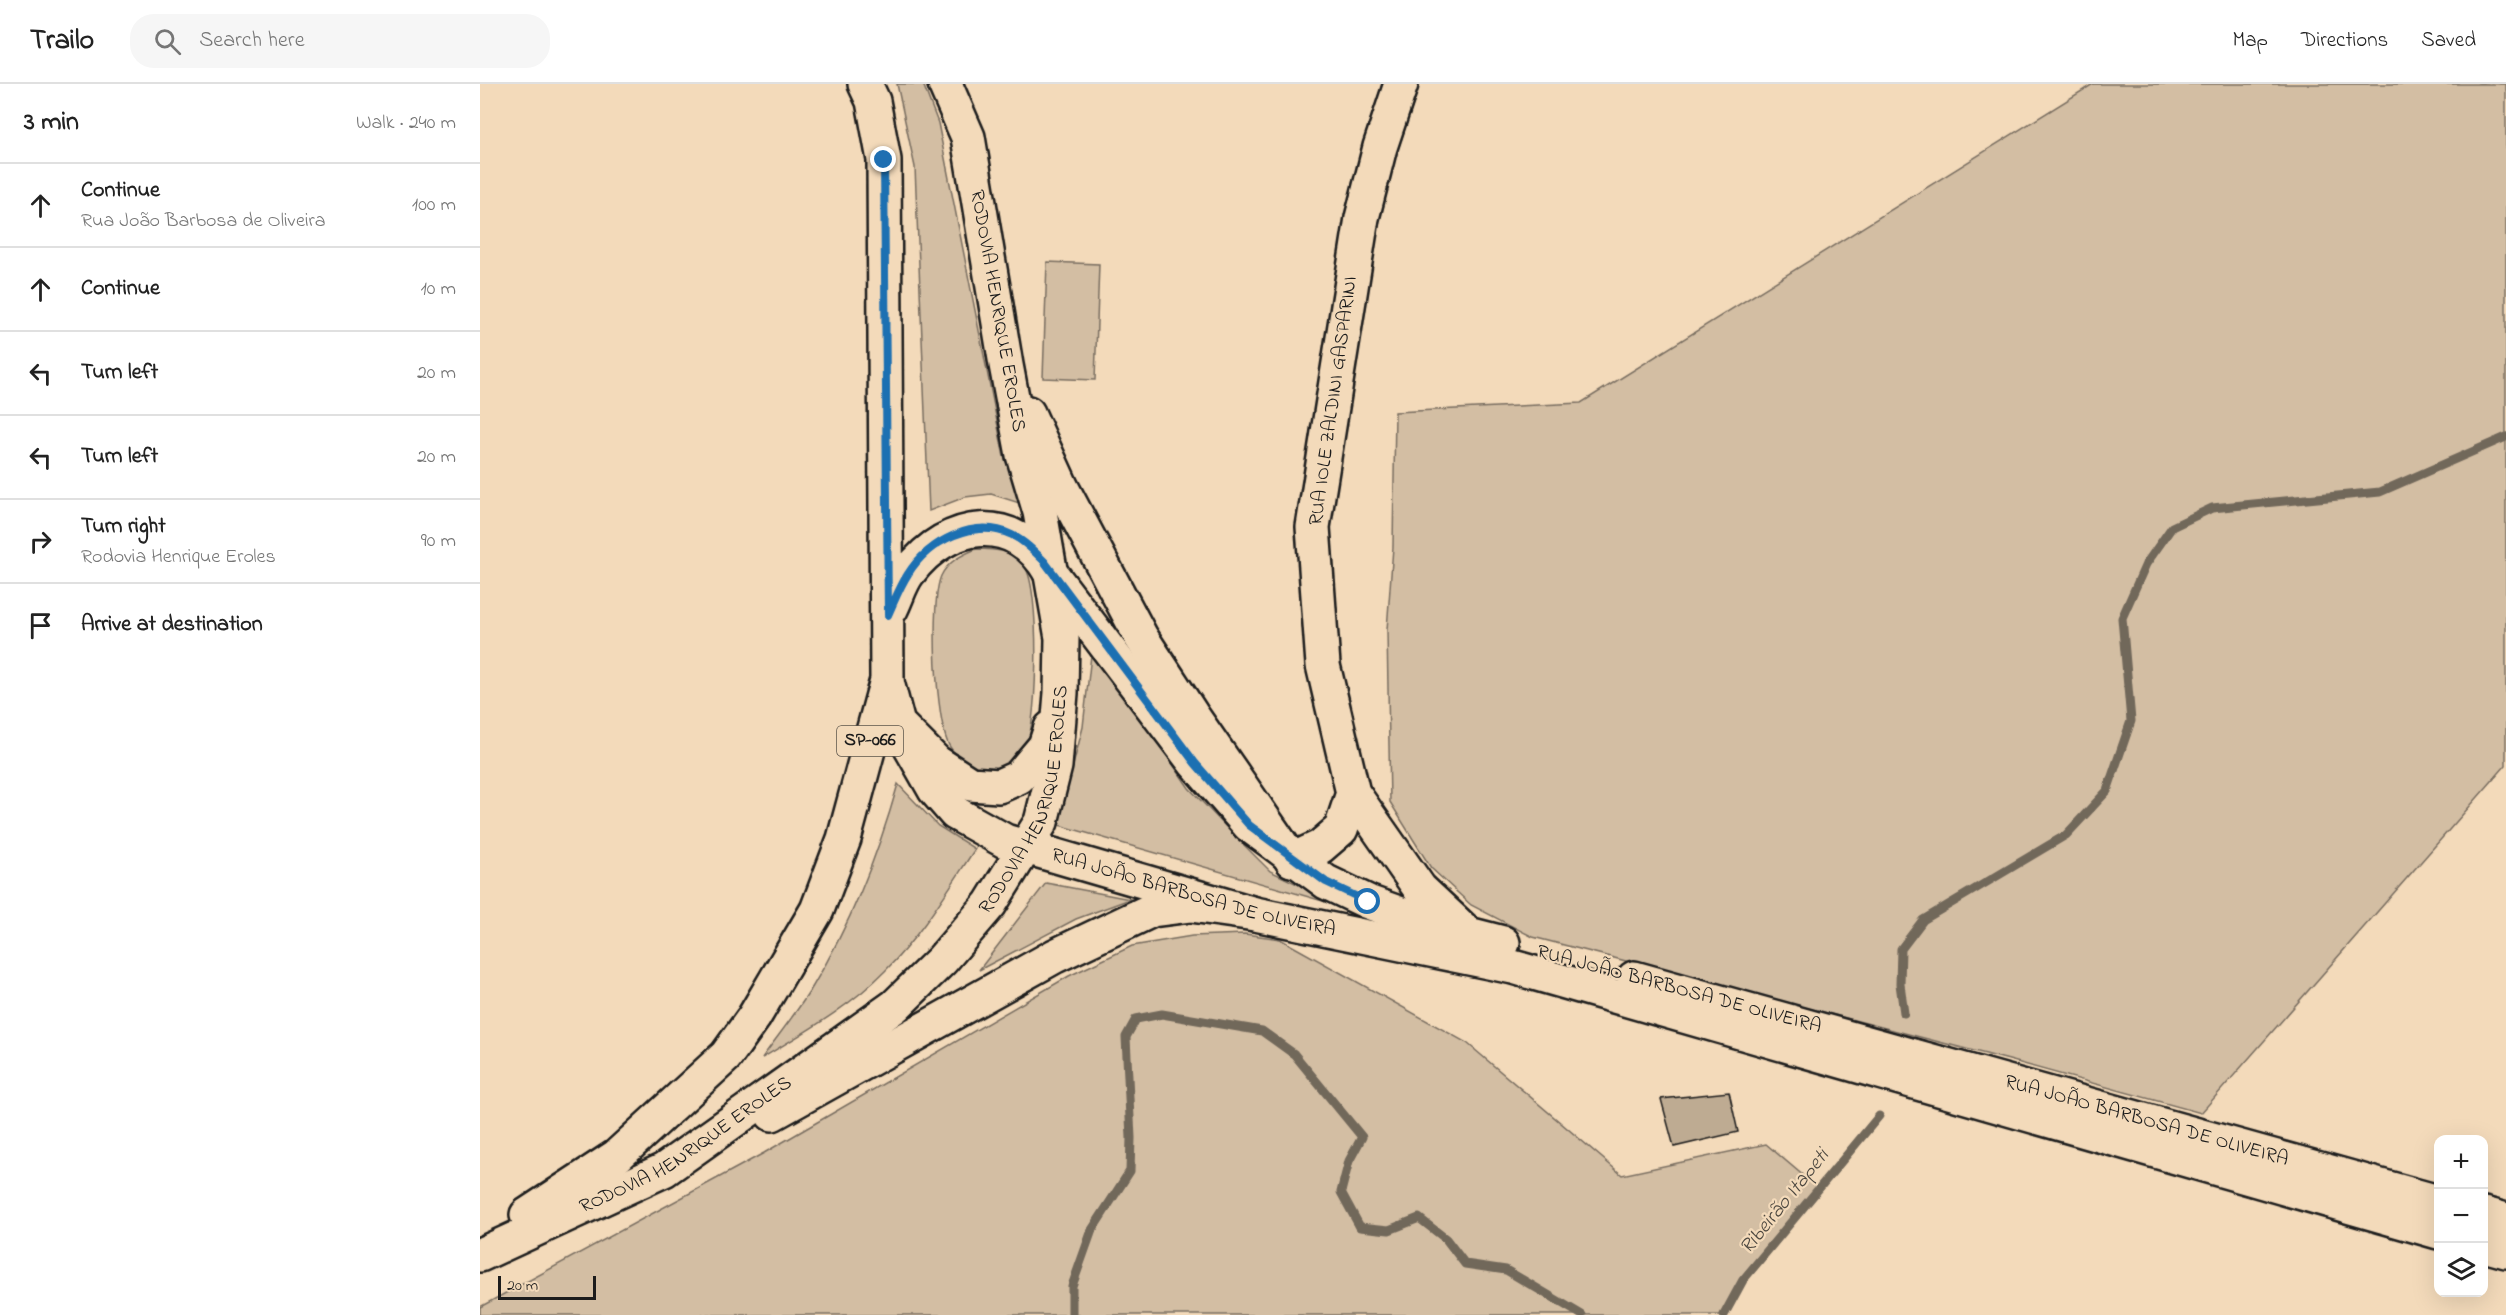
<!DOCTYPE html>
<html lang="en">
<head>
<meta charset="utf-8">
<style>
  body { margin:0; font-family:"Indie Flower",sans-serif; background:#f6f6f6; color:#222 }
  .controls { position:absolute; right:18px; bottom:18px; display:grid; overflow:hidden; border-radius:12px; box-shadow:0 6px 24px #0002 }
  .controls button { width:54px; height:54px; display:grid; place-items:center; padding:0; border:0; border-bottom:2px solid #e0e0e0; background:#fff; color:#222; font:30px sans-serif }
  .scale { position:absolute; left:18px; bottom:15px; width:98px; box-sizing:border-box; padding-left:6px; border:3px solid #1c1c1c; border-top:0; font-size:16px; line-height:21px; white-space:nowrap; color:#1c1c1c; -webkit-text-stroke:4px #f3daba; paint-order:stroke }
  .stop { position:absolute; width:18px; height:18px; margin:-14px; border:4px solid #1f6fb2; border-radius:50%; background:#fff }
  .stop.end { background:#1f6fb2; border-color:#fff; box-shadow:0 2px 6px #0008 }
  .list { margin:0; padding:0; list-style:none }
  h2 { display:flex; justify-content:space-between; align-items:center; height:78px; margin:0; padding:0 24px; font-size:26px }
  h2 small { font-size:20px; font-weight:400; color:#767676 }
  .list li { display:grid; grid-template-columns:39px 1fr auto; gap:18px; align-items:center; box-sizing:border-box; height:84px; padding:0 24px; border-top:2px solid #e0e0e0 }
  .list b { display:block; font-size:22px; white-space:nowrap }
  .list p { margin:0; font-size:20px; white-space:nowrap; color:#767676 }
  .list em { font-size:20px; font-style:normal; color:#767676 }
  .icon { flex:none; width:33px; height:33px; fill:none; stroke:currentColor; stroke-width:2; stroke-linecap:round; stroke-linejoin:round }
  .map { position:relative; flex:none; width:2026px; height:1231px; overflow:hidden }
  header { display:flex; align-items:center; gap:36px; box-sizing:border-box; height:84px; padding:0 30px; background:#fff; border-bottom:2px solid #e0e0e0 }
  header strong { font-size:28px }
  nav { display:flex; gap:33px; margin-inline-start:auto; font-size:21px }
  .search { width:420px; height:54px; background:#f6f6f6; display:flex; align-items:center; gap:15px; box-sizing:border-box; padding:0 21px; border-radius:24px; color:#767676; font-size:22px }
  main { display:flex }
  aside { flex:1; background:#fff }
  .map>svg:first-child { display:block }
  .green { fill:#d3bea3; stroke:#786d60; stroke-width:1.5 }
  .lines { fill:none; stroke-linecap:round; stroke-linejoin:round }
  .stream { stroke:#71675a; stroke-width:9 }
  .building { fill:#beab92; stroke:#1c1c1c; stroke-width:1.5 }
  .secondary-casing { stroke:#1c1c1c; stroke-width:38 }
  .primary-casing { stroke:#1c1c1c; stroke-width:38 }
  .secondary { stroke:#f3daba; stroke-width:33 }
  .primary { stroke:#f3daba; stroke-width:33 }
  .route { stroke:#1f6fb2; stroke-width:8 }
  .labels { text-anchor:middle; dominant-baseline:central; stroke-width:4.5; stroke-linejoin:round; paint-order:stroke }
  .shield { fill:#f3daba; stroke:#5c554b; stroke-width:1.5 }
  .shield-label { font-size:18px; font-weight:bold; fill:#1c1c1c }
  .street-label { font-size:20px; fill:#1c1c1c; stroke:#f3daba }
  .water-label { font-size:21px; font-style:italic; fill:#4d4840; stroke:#f3daba }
</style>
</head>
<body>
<header>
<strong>Trailo</strong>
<div class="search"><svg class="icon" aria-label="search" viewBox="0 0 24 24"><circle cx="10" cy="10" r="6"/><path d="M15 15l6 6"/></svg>Search here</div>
<nav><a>Map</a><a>Directions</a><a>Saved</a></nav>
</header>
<main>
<aside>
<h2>3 min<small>Walk · 240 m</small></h2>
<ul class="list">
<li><svg class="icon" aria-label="ahead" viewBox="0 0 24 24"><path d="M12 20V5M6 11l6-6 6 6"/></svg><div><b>Continue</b><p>Rua João Barbosa de Oliveira</p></div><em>100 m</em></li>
<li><svg class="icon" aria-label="ahead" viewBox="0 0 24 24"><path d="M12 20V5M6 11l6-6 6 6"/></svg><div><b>Continue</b></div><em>10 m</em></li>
<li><svg class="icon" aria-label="left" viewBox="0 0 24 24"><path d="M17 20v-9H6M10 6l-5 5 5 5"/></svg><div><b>Turn left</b></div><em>20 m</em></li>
<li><svg class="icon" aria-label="left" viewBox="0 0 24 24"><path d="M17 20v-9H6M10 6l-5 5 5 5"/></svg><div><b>Turn left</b></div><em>20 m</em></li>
<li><svg class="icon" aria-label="right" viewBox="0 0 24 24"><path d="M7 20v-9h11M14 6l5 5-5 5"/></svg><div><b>Turn right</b><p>Rodovia Henrique Eroles</p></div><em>90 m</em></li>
<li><svg class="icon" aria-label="arrive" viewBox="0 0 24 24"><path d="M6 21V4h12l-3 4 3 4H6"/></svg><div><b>Arrive at destination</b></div></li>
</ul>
</aside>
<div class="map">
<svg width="2026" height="1231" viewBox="0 0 2026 1231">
  <rect width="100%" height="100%" fill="#f3daba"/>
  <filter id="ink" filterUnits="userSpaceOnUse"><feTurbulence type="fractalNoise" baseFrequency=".0167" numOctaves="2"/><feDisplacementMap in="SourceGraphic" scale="12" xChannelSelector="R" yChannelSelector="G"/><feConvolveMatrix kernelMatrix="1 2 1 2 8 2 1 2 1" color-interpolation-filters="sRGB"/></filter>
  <g filter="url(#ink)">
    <path class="green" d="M417,0h26l15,39 66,334 22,48 -35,-11 -26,3 -36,14 -14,-344z
      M1613,0h413v681l-305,348 -192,-53 -476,-123 -62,-32 -40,-37 -41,-66 -3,-172 6,-83 2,-135 186,-9z
      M567,178l52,2 -4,116 -52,-2z
      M496,465c18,0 39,1 49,18 15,22 13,151 2,176 -7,14 -23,27 -39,26 -14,-1 -31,-10 -38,-22 -15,-23 -20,-146 -9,-171 7,-15 21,-21 35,-27z
      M612,562l97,142 39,41 42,42 77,37 -295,-85 18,-46 13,-50z
      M418,700l40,42 37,23c-28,42 -54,86 -90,122 -35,36 -80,61 -123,87 17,-24 36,-47 51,-72 38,-63 65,-131 85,-202z
      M566,799l84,16 -54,20 -97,51z
      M765,850l35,5 187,104 155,132 144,-31 52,44 -75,92 -19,35h-1244v-8l284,-154 305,-177 63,-30 60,-10z"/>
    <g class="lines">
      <path class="stream" d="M1424,929l-4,-29 1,-35 22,-29 143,-85 41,-44 24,-70 -9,-103 24,-54 26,-37 40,-19 168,-16 126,-55
        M592,1231v-29l20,-56 38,-59 1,-33 -5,-101 10,-18 26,-5 100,17 32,23 68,83 -13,24 -8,31 19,35 29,3 30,-12 27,21 19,25 41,6 76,45
        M1244,1231l19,-35 136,-164"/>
    </g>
    <path class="building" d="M1249,1008l9,40 -64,15 -13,-48z"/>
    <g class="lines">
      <defs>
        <g id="secondary">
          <path d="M921,0l-21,63 -18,71 -49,309 10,138 30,128 67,96 45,42"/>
          <path d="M570,488l145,191 54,62 77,57 42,20 61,22 74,19"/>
          <path id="s1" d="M423,650l32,56 20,23 50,28 250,73 258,53 925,265"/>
          <path d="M812,776l28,-13 21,-18 12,-36"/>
          <path id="s2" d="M1154,894l804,224"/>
          <path d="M2004,1130l22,6"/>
          <path d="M2004,1161l22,6"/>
        </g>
        <g id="primary">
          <path d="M548,329l34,75 79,149 51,78 100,145"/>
          <path d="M411,525c6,-12 10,-27 18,-37 39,-52 106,-61 141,0"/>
          <path d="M407,598l11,42 38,38 34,22 29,2 20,-9 26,-31 6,-18"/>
          <path d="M292,1030l283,-158 97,-46 39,-5 64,9"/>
          <path d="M47,1131l90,-59 109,-100 28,-39 63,-107 27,-71 43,-159 -3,-520 -11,-59 -8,-17"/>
          <path id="s3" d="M0,1171l184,-85 231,-164 47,-46 48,-56 51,-82 14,-56 6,-73 1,-55 -22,-126 -17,-57 -17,-90 -38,-228 -23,-53"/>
        </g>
      </defs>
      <use href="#secondary" class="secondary-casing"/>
      <use href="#primary" class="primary-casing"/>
      <use href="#secondary" class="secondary"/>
      <use href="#primary" class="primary"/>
    </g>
  </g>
  <g class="lines" filter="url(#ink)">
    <path class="route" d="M404,76l4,455c6,-13 12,-29 20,-41 20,-33 67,-57 104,-39 12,6 22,16 32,26l151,202 54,62 77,57 42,20"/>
  </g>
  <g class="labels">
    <rect class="shield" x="357" y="642" width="66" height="30" rx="4.5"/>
    <g class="shield-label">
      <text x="390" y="657">SP-066</text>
    </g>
    <g class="street-label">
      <text transform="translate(517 227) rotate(80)">RODOVIA HENRIQUE EROLES</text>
      <text transform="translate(854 317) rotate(-82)">RUA IOLE ZALDINI GASPARINI</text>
      <text stroke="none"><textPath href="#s3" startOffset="738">RODOVIA HENRIQUE EROLES</textPath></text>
      <text stroke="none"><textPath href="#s1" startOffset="348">RUA JOÃO BARBOSA DE OLIVEIRA</textPath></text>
      <text transform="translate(1199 906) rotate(15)">RUA JOÃO BARBOSA DE OLIVEIRA</text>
      <text stroke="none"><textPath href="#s2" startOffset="532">RUA JOÃO BARBOSA DE OLIVEIRA</textPath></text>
      <text stroke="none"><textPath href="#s3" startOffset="234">RODOVIA HENRIQUE EROLES</textPath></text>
    </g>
    <g class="water-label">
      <text transform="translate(1305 1118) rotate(-51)">Ribeirão Itapeti</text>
    </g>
  </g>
</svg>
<div class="controls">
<button>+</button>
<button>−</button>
<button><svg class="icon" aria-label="layers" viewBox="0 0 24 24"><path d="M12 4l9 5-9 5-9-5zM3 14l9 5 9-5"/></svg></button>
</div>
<div class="scale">20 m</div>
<div class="stop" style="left:888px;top:818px"></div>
<div class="stop end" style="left:404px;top:76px"></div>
</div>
</main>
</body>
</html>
